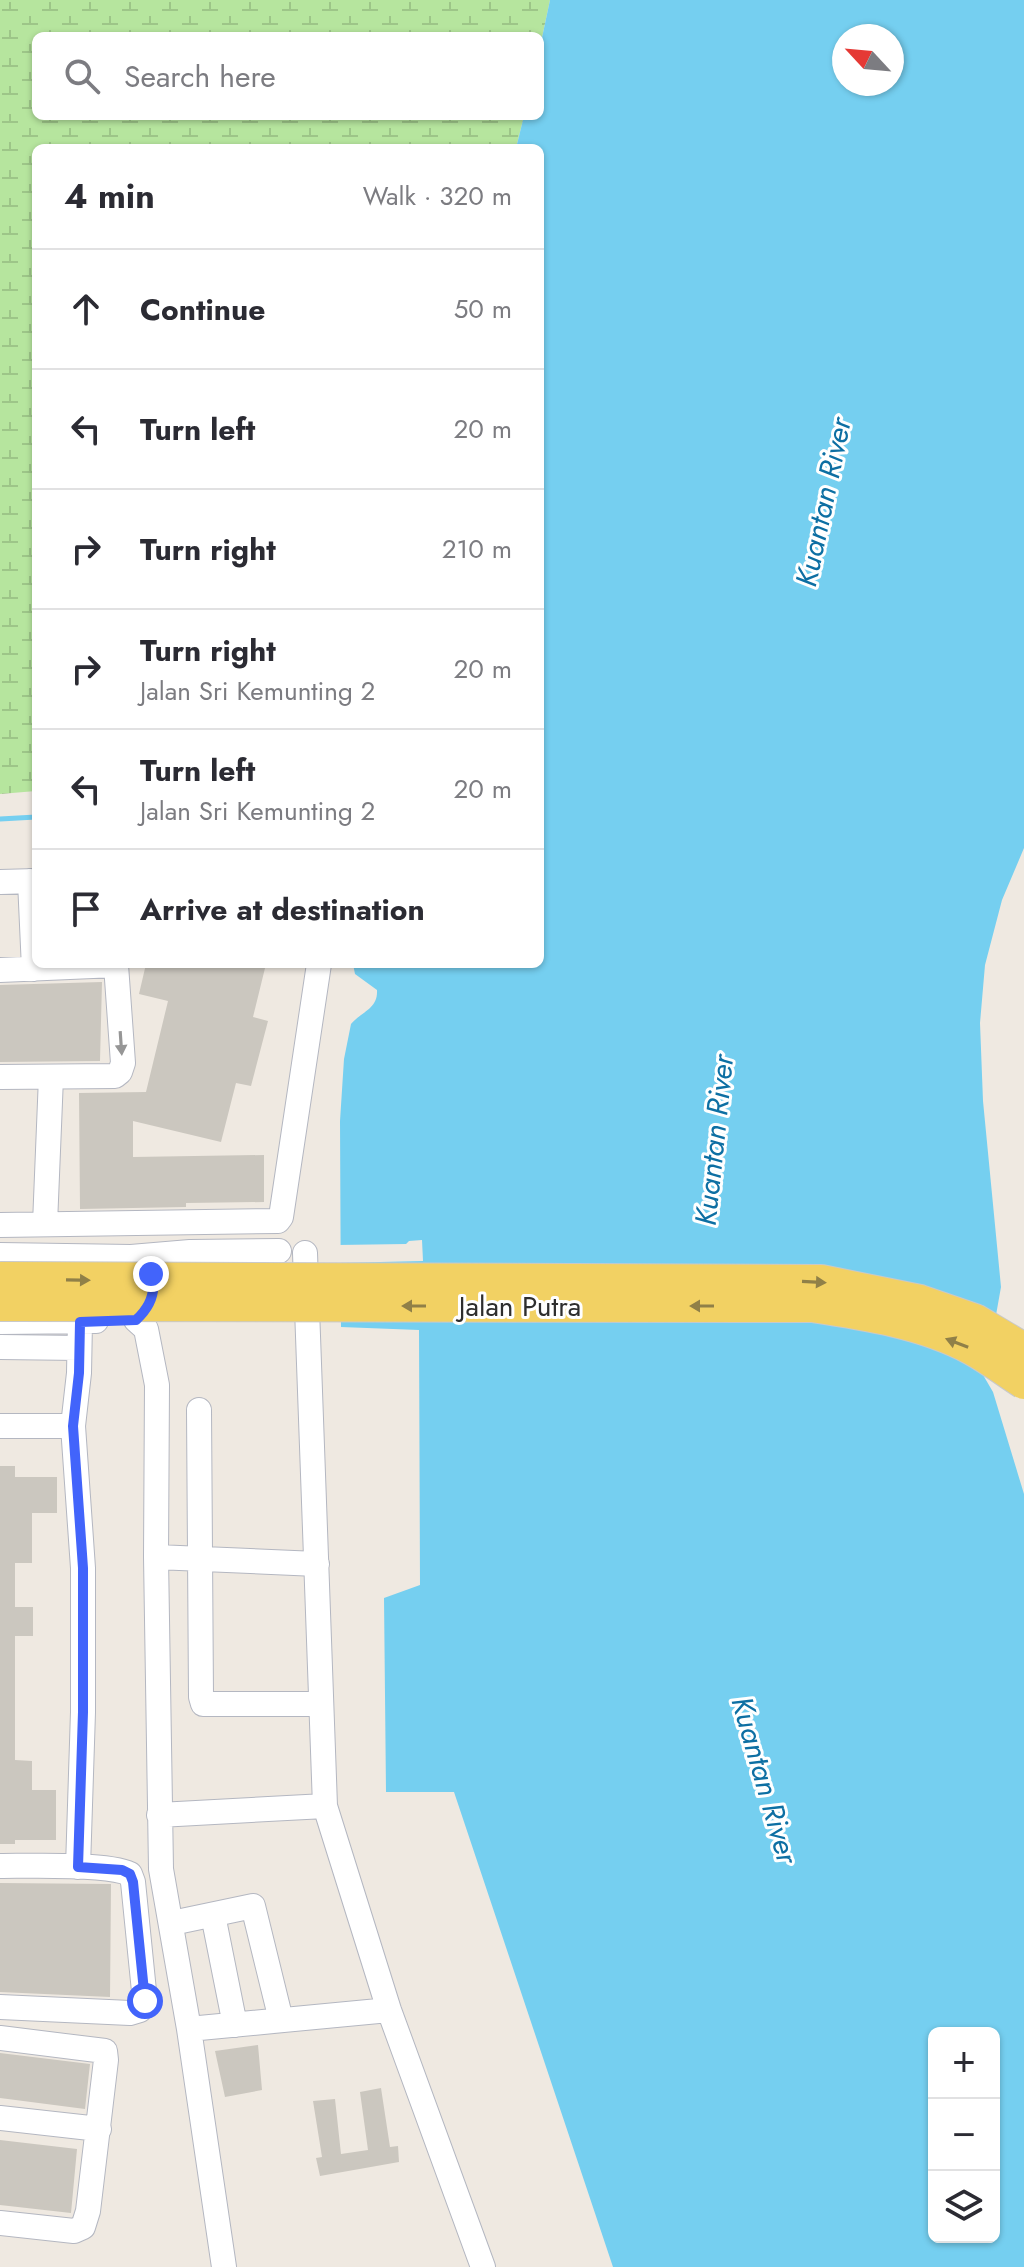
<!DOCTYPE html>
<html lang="en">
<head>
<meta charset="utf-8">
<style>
  body { margin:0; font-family:Jost,sans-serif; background:#f2f2f3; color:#2b2b33 }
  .controls { position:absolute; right:24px; bottom:24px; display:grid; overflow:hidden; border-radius:12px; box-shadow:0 2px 6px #0004 }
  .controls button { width:72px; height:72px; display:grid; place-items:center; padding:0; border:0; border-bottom:2px solid #e1e1e2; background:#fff; color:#2b2b33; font:40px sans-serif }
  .compass { position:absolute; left:832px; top:24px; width:72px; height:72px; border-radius:50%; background:#fff; box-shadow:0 2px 6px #0004; rotate:296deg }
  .stop { position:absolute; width:24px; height:24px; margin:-18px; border:6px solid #4264fb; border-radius:50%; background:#fff }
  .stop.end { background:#4264fb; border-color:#fff; box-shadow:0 2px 8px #0008 }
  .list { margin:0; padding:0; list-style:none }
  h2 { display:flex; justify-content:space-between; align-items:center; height:104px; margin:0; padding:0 32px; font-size:34px }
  h2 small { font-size:26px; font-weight:400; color:#7c7c81 }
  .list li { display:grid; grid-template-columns:52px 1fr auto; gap:24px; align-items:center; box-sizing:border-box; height:120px; padding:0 32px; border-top:2px solid #e1e1e2 }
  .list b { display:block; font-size:30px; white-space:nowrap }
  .list p { margin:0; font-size:26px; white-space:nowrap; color:#7c7c81 }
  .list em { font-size:26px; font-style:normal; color:#7c7c81 }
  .icon { flex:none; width:44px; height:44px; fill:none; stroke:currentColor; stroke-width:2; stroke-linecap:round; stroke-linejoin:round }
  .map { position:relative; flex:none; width:1024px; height:2267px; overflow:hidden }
  .search { position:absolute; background:#fff; box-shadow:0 2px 6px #0004; left:32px; top:32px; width:512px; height:88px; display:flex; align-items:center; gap:20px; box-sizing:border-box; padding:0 28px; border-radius:12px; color:#7c7c81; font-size:30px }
  .panel { position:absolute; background:#fff; box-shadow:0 2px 6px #0004; left:32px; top:144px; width:512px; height:824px; border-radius:12px }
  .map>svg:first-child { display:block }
  .wetland { fill:url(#wetland-marsh) }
  .water { fill:#75cff0; fill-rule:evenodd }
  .pier { fill:#efe9e1 }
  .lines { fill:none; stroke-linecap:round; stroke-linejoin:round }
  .stream { stroke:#75cff0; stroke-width:5 }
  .building { fill:#cbc7bf }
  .minor-casing { stroke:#b4b7c1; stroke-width:26 }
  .minor { stroke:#fff; stroke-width:24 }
  .major-bridge-casing { stroke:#c9c9c9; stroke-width:34; stroke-linecap:butt }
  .major-bridge { stroke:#f2d163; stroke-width:32 }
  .oneway { fill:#969696 }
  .oneway2 { fill:#908048 }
  .route { stroke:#4264fb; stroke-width:10 }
  .labels { text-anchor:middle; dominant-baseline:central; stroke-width:6; stroke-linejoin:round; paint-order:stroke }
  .street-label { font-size:28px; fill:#2e2e2e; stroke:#fff }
  .water-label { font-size:30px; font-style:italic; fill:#0d6fa3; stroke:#fff }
</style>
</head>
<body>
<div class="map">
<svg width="1024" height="2267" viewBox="0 0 1024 2267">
  <defs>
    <pattern id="wetland-marsh" width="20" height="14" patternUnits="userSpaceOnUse" patternTransform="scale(2)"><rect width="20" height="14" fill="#b6e59e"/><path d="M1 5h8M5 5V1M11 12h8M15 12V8" fill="none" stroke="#9dc588"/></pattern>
  </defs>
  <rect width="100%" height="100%" fill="#efe9e1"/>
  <path class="wetland" d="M0,0h550l-10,47v-11h-504v80h488l-8,32h-480v643l-36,3z"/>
  <path class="water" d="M550,0h474v848l-22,52 -17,65 -5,58 3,78 18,186 -5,28 -17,53 14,24 31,102v773h-411l-159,-475h-68l-2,-194 36,-13 -1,-255 -78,-3 -1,-206 4,-62 7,-35c11,-13 27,-15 26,-34l-22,-16 -2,-10h187v-816h-24l8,-32h16v-69zM844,36h48v48h-48zM934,2033h60v204h-60z"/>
  <path class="pier" d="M422,1240l1,21 -86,2v-18l69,-1 3,-3z"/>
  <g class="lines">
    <path class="stream" d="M0,819l36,-2"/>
  </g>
  <path class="building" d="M146,964h120l-13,53 15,4 -17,65 -15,-3 -15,59 -88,-21v36l131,-2v47l-78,1v4l-106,2 -1,-116 67,-1 22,-91 -29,-7z
    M102,982l-2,79 -100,1v-77z
    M0,1466h15v11h42v36h-25v50h-17v44h18v29h-18v124l17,1v29h24v50h-41v4h-15z
    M0,1883l111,1 -1,113 -110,-5z
    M258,2045l4,45 -37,7 -10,-46z
    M0,2053l90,11 -5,45 -85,-11z
    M381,2088l9,59 8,-1 1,16 -79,14 -4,-18 6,-1 -9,-56 22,-2 6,55 27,-4 -8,-58z
    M0,2140l77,9 -6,64 -71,-8z"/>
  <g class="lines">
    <defs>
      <path id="minor" d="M30,881l4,88
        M0,882l36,-1
        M0,970l116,-5 7,98 -3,9 -5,4 -115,1
        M45,1224l6,-147
        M0,1225l278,-4 3,-4 38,-253
        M305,1253l20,553 64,204 94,257
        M0,1255l131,2 59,-5 89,-1
        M136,1320l10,9 11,56 -1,172 5,312 28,160 35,238
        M0,1322l96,-1
        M0,1347l79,1
        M199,1410l2,287 2,7h118
        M0,1426h73
        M156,1557l161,7
        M159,1815l166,-9
        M0,1866c29,0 107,-3 130,8l3,8 12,119 -5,9 -10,3 -130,-6
        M78,1867l5,-155v-144l-10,-142 6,-53 1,-51
        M213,1915l22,110
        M172,1923l81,-17 28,114
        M189,2029l200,-19
        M0,2038l105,13 1,9 -18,151 -5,16 -9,4 -74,-8
        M0,2118l99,11"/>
    </defs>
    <use href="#minor" class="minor-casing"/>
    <use href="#minor" class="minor"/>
    <defs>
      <path id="major-bridge" d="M0,1278l821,3 99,20 55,19 49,29
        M0,1305l812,1c53,8 112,17 160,43 18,10 35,23 52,34"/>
    </defs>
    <use href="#major-bridge" class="major-bridge-casing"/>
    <use href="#major-bridge" class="major-bridge"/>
  </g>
  <defs><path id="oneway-solid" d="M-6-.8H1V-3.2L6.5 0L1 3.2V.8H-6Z" transform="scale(2)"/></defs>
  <use class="oneway" href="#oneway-solid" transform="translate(121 1043) rotate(86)"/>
  <g class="oneway2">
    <use href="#oneway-solid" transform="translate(78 1280) rotate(1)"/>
    <use href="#oneway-solid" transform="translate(814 1282) rotate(3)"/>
    <use href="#oneway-solid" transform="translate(414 1306) rotate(180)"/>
    <use href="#oneway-solid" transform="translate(702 1306) rotate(180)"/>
    <use href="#oneway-solid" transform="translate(957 1343) rotate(-159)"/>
  </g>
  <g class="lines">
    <path class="route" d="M145,2001l-12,-119 -3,-8 -8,-4 -44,-3 5,-155v-144l-10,-142 6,-53 1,-51 56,-2c14,-13 21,-28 15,-46"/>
  </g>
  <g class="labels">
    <g class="street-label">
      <text x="520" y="1306">Jalan Putra</text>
    </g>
    <g class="water-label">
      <text transform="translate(823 502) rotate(-78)">Kuantan River</text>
      <text transform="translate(714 1140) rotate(-84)">Kuantan River</text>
      <text transform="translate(765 1780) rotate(74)">Kuantan River</text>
    </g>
  </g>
</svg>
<div class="controls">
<button>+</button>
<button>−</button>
<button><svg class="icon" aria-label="layers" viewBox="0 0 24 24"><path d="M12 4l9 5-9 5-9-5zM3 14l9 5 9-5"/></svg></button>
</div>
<svg class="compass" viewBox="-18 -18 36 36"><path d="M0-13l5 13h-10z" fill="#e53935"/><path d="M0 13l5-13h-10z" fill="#7c7c81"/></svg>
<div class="stop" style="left:145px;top:2001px"></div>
<div class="stop end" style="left:151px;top:1274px"></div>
<div class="search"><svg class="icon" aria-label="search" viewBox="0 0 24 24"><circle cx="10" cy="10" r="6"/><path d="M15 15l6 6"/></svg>Search here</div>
<section class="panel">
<h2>4 min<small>Walk · 320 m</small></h2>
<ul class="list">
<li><svg class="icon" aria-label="ahead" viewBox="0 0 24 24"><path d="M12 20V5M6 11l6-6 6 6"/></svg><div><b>Continue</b></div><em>50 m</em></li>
<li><svg class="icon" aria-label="left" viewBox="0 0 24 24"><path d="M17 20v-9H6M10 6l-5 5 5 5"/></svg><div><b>Turn left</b></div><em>20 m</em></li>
<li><svg class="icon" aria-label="right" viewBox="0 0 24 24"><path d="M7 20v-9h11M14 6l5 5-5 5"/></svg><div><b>Turn right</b></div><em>210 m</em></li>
<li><svg class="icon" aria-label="right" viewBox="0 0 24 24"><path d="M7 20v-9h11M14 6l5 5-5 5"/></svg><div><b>Turn right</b><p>Jalan Sri Kemunting 2</p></div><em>20 m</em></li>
<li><svg class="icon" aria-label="left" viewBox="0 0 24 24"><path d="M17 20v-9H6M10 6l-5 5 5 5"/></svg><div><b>Turn left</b><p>Jalan Sri Kemunting 2</p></div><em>20 m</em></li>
<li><svg class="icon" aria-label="arrive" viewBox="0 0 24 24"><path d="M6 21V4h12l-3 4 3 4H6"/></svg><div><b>Arrive at destination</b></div></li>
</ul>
</section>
</div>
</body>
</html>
